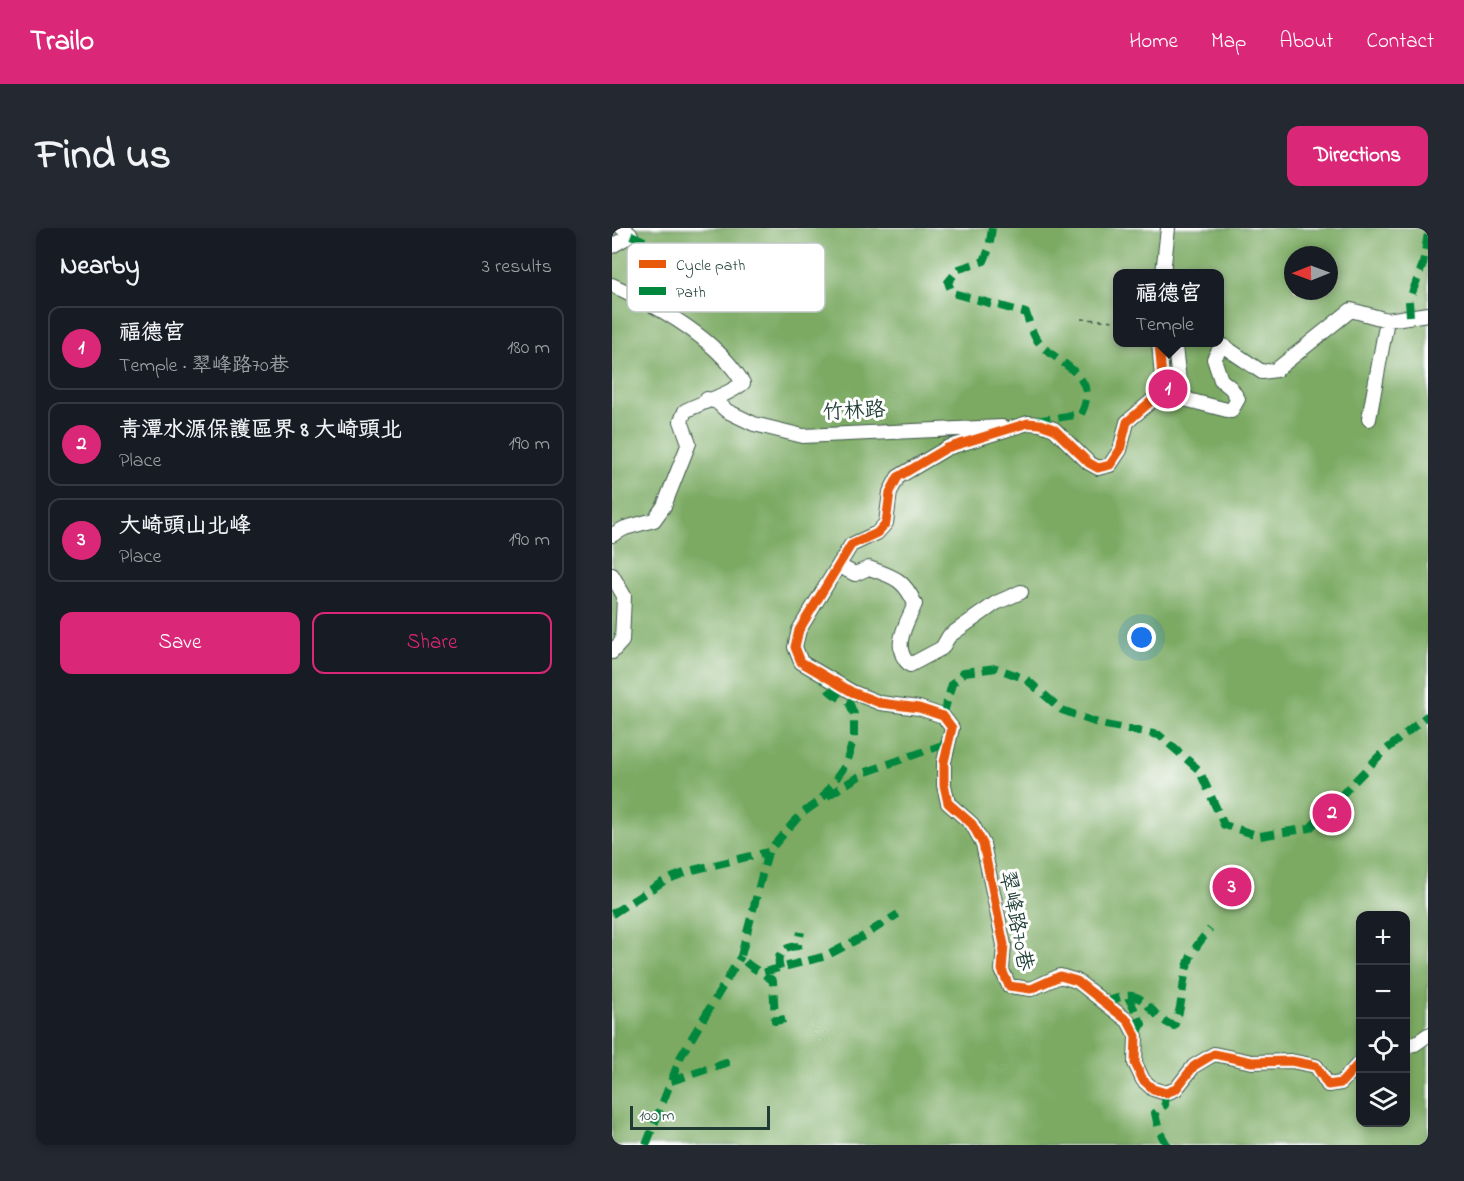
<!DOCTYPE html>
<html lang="en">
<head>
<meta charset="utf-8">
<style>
  body { margin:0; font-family:"Indie Flower","LXGW WenKai TC",sans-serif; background:#242831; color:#f1f3f6 }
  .controls { position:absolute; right:18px; bottom:18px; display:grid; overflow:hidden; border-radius:12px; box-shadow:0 3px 9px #0003 }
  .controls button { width:54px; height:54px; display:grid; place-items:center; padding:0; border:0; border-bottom:2px solid #363941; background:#171b24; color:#f1f3f6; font:30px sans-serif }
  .compass { position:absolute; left:672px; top:18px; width:54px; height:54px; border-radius:50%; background:#171b24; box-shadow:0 3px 9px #0003; rotate:269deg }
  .scale { position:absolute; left:18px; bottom:15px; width:140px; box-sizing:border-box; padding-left:6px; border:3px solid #1f3d34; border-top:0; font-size:16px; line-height:21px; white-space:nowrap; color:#1f3d34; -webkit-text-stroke:4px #fff; paint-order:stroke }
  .you { position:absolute; left:530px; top:410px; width:21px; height:21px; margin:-15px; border:4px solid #fff; border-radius:50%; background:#1a73e8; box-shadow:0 0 0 9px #1a73e833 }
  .badge { display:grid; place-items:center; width:39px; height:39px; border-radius:50%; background:#db2777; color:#fff; font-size:20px; font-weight:700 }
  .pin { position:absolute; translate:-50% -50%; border:3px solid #fff; box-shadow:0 2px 6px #0006 }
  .popup { position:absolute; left:501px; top:41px; width:111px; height:78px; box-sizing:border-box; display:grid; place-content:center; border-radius:12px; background:#171b24; filter:drop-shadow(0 2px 4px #0005); font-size:20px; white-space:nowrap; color:#9ea1a6 }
  .popup b { font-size:22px; color:#f1f3f6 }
  .popup::after { content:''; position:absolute; left:50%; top:100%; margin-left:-12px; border:12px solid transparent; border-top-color:#171b24 }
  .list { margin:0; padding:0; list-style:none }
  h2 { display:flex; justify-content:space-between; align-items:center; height:78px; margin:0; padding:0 24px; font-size:26px }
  h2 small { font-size:20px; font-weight:400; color:#9ea1a6 }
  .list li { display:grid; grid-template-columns:39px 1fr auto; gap:18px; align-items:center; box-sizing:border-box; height:84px; margin:0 12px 12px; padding:0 12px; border:2px solid #363941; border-radius:12px }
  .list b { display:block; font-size:22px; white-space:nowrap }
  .list p { margin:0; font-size:20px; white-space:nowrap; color:#9ea1a6 }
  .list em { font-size:20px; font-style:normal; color:#9ea1a6 }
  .actions { display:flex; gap:12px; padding:18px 24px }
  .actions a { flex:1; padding:14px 0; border:2px solid #db2777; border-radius:12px; text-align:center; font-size:21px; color:#db2777 }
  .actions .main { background:#db2777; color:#fff }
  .icon { flex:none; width:33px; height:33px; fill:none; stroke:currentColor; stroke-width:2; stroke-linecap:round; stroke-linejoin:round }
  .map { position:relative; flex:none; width:816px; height:917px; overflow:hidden; border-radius:12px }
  header { display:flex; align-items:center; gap:36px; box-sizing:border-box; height:84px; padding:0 30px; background:#db2777; color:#fff }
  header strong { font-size:28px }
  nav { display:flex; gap:33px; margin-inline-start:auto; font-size:21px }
  .intro { display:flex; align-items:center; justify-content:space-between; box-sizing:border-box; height:144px; padding:0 36px }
  h1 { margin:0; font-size:42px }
  .button { padding:15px 27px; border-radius:12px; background:#db2777; color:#fff; font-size:21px; font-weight:700 }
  main { display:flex; gap:36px; padding:0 36px }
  aside { flex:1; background:#171b24; border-radius:12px; box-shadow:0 3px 9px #0003 }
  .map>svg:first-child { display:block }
  .forest { fill:#7baa63; stroke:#4d744c; stroke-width:1.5; fill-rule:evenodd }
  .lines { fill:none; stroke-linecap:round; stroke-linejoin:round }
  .minor-casing { stroke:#3e5549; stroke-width:16 }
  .path { stroke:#3e5549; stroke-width:1.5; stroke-dasharray:4.5 4.5; stroke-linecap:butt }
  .minor { stroke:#fff; stroke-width:14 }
  .quiet { stroke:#00873e; stroke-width:8; stroke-dasharray:15 8; stroke-linecap:butt }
  .cycleway-casing { stroke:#fff; stroke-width:13 }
  .cycleway { stroke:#e8590c; stroke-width:9 }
  .labels { text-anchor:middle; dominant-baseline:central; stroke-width:6; stroke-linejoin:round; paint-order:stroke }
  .street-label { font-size:21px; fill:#1f3d34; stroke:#fff }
  .key { fill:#fff; stroke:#bcc5c2; stroke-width:1.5 }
  .key-label { font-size:16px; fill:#1f3d34 }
</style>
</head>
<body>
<header>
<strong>Trailo</strong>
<nav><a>Home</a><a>Map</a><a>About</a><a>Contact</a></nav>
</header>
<div class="intro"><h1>Find us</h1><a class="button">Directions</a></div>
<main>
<aside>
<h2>Nearby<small>3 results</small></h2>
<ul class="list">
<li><span class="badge">1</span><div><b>福德宮</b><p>Temple · 翠峰路70巷</p></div><em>180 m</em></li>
<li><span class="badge">2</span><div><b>青潭水源保護區界 8 大崎頭北</b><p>Place</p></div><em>190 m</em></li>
<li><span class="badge">3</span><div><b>大崎頭山北峰</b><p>Place</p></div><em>190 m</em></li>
</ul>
<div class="actions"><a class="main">Save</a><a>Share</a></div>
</aside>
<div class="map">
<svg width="816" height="917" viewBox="0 0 816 917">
  <rect width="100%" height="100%" fill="#fff"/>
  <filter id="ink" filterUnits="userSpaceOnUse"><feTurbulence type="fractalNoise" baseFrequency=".0167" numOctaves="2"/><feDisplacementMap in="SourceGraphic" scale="12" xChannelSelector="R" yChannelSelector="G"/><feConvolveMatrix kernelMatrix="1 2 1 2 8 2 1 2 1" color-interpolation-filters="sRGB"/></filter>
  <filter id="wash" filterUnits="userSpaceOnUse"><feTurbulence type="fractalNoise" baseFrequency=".008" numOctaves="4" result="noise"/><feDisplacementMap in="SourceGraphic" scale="24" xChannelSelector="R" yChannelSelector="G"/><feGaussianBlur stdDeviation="1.35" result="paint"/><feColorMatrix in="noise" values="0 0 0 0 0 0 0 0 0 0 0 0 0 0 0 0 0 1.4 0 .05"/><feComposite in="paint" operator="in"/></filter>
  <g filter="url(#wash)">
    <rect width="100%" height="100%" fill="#efe0c0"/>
    <path class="forest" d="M0,0h816v917h-816zM681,27h36v36h-36zM505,45h102v69h-102zM748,688h46v206h-46z"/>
  </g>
  <g filter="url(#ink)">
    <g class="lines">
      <defs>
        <path id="minor" d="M0,18l19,-11 -9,-7
          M551,45l5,-45
          M0,57c46,21 105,54 131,98 -16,13 -39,18 -58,28l-4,10 8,22 -25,63 -10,14 -29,8 -13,7
          M547,114l3,36 -6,19 -29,25 -7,28 -10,15 -12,3 -9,-5 -35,-34 -14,-5 -12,-1 -81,25 -49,29 -8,15 -4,31 -9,10 -26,12 -52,85 -4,17 6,15 51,30 28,11 39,5 24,8 9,12 -8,34v23l4,18 24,21 11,20 21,101 -2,25 7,16 22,3 29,-13 17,5 51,40 8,15 -1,27 8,17 10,9 13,4 10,-4 18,-23 20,-12 38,8 39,-1 25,5 12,19 13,-2 19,-21
          M550,114l13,5 5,42 8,11 43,11 7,-12 -7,-11 -10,-8 -7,-21 8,-14 40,27 14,-2 75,-60 36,10 41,-6
          M95,171l10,3 10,9 27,13 49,12 199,-9
          M757,191l18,-99
          M227,338l16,8 14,-6c25,9 35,11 46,36 -8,19 -25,44 -5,61l32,-17 7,-12 47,-33 25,-11
          M0,347l12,21 -2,45 -10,11
          M794,818l9,-2 13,-9"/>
      </defs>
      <use href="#minor" class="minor-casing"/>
      <path class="path" d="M469,91l36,2"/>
      <use href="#minor" class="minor"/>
      <path class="quiet" d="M380,0l-3,21 -5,12 -25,8 -11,13 4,11 74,20c3,9 6,20 11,27 18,24 65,34 44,74l-45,7
        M19,7l54,24 13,13 35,4 24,-10
        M798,88l-1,-15 14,-37 5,-31
        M331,488l9,-32 12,-12 32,-4 30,11 36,31 38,14 59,11 40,35 25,55 36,11 50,-8 70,-73 48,-40
        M215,568l39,-24 82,-29
        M0,686l52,-33 25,-10 79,-19
        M168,741c-5,-16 4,-22 18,-23l3,-14
        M152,744l62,-16 36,-19 36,-23
        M516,769l14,27 -6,12
        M494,775c42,-22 38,12 68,23 10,-21 7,-44 15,-65 4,-12 13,-22 21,-32
        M173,791l-10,2 -2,-40c-10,-9 -25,-13 -32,-25l27,-104 33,-38 20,-14 24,-34 9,-28v-24l-5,-12c-15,-7 -24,-10 -26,-27
        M59,853l58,-19
        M554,865l-1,12 -10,8 4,18 8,14
        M34,917l35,-89 60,-100"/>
      <defs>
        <path id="cycleway" d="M547,114l3,36 -6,19 -29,25 -7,28 -10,15 -12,3 -9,-5 -35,-34 -14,-5 -12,-1 -81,25 -49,29 -8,15 -4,31 -9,10 -26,12 -52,85 -4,17 6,15 51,30 28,11 39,5 24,8 9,12 -8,34v23l4,18 24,21 11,20 21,101 -2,25 7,16 22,3 29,-13 17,5 51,40 8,15 -1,27 8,17 10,9 13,4 10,-4 18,-23 20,-12 38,8 39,-1 25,5 12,19 13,-2 19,-21"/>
      </defs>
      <use href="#cycleway" class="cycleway-casing"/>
      <use href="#cycleway" class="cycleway"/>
    </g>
  </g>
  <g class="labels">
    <g class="street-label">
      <text transform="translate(242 184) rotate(-3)">竹林路</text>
      <text transform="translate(403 693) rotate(79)">翠峰路70巷</text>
    </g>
  </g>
  <rect x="15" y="15" width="198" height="69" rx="9" class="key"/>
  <rect x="27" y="32" width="27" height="8" fill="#e8590c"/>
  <rect x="27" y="59" width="27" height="8" fill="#00873e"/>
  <g class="key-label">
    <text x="64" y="42">Cycle path</text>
    <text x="64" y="69">Path</text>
  </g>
</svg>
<div class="controls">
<button>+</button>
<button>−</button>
<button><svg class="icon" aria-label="locate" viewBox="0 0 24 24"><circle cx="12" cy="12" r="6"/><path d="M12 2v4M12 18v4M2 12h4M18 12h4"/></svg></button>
<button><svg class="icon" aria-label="layers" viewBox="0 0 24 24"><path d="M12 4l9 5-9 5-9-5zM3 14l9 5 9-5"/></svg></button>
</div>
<svg class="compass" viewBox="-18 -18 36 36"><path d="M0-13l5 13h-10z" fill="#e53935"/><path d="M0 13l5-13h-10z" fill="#9ea1a6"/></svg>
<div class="scale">100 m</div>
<div class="you"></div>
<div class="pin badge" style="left:556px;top:161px">1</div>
<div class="popup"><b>福德宮</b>Temple</div>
<div class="pin badge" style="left:720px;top:585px">2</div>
<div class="pin badge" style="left:620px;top:659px">3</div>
</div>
</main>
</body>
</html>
